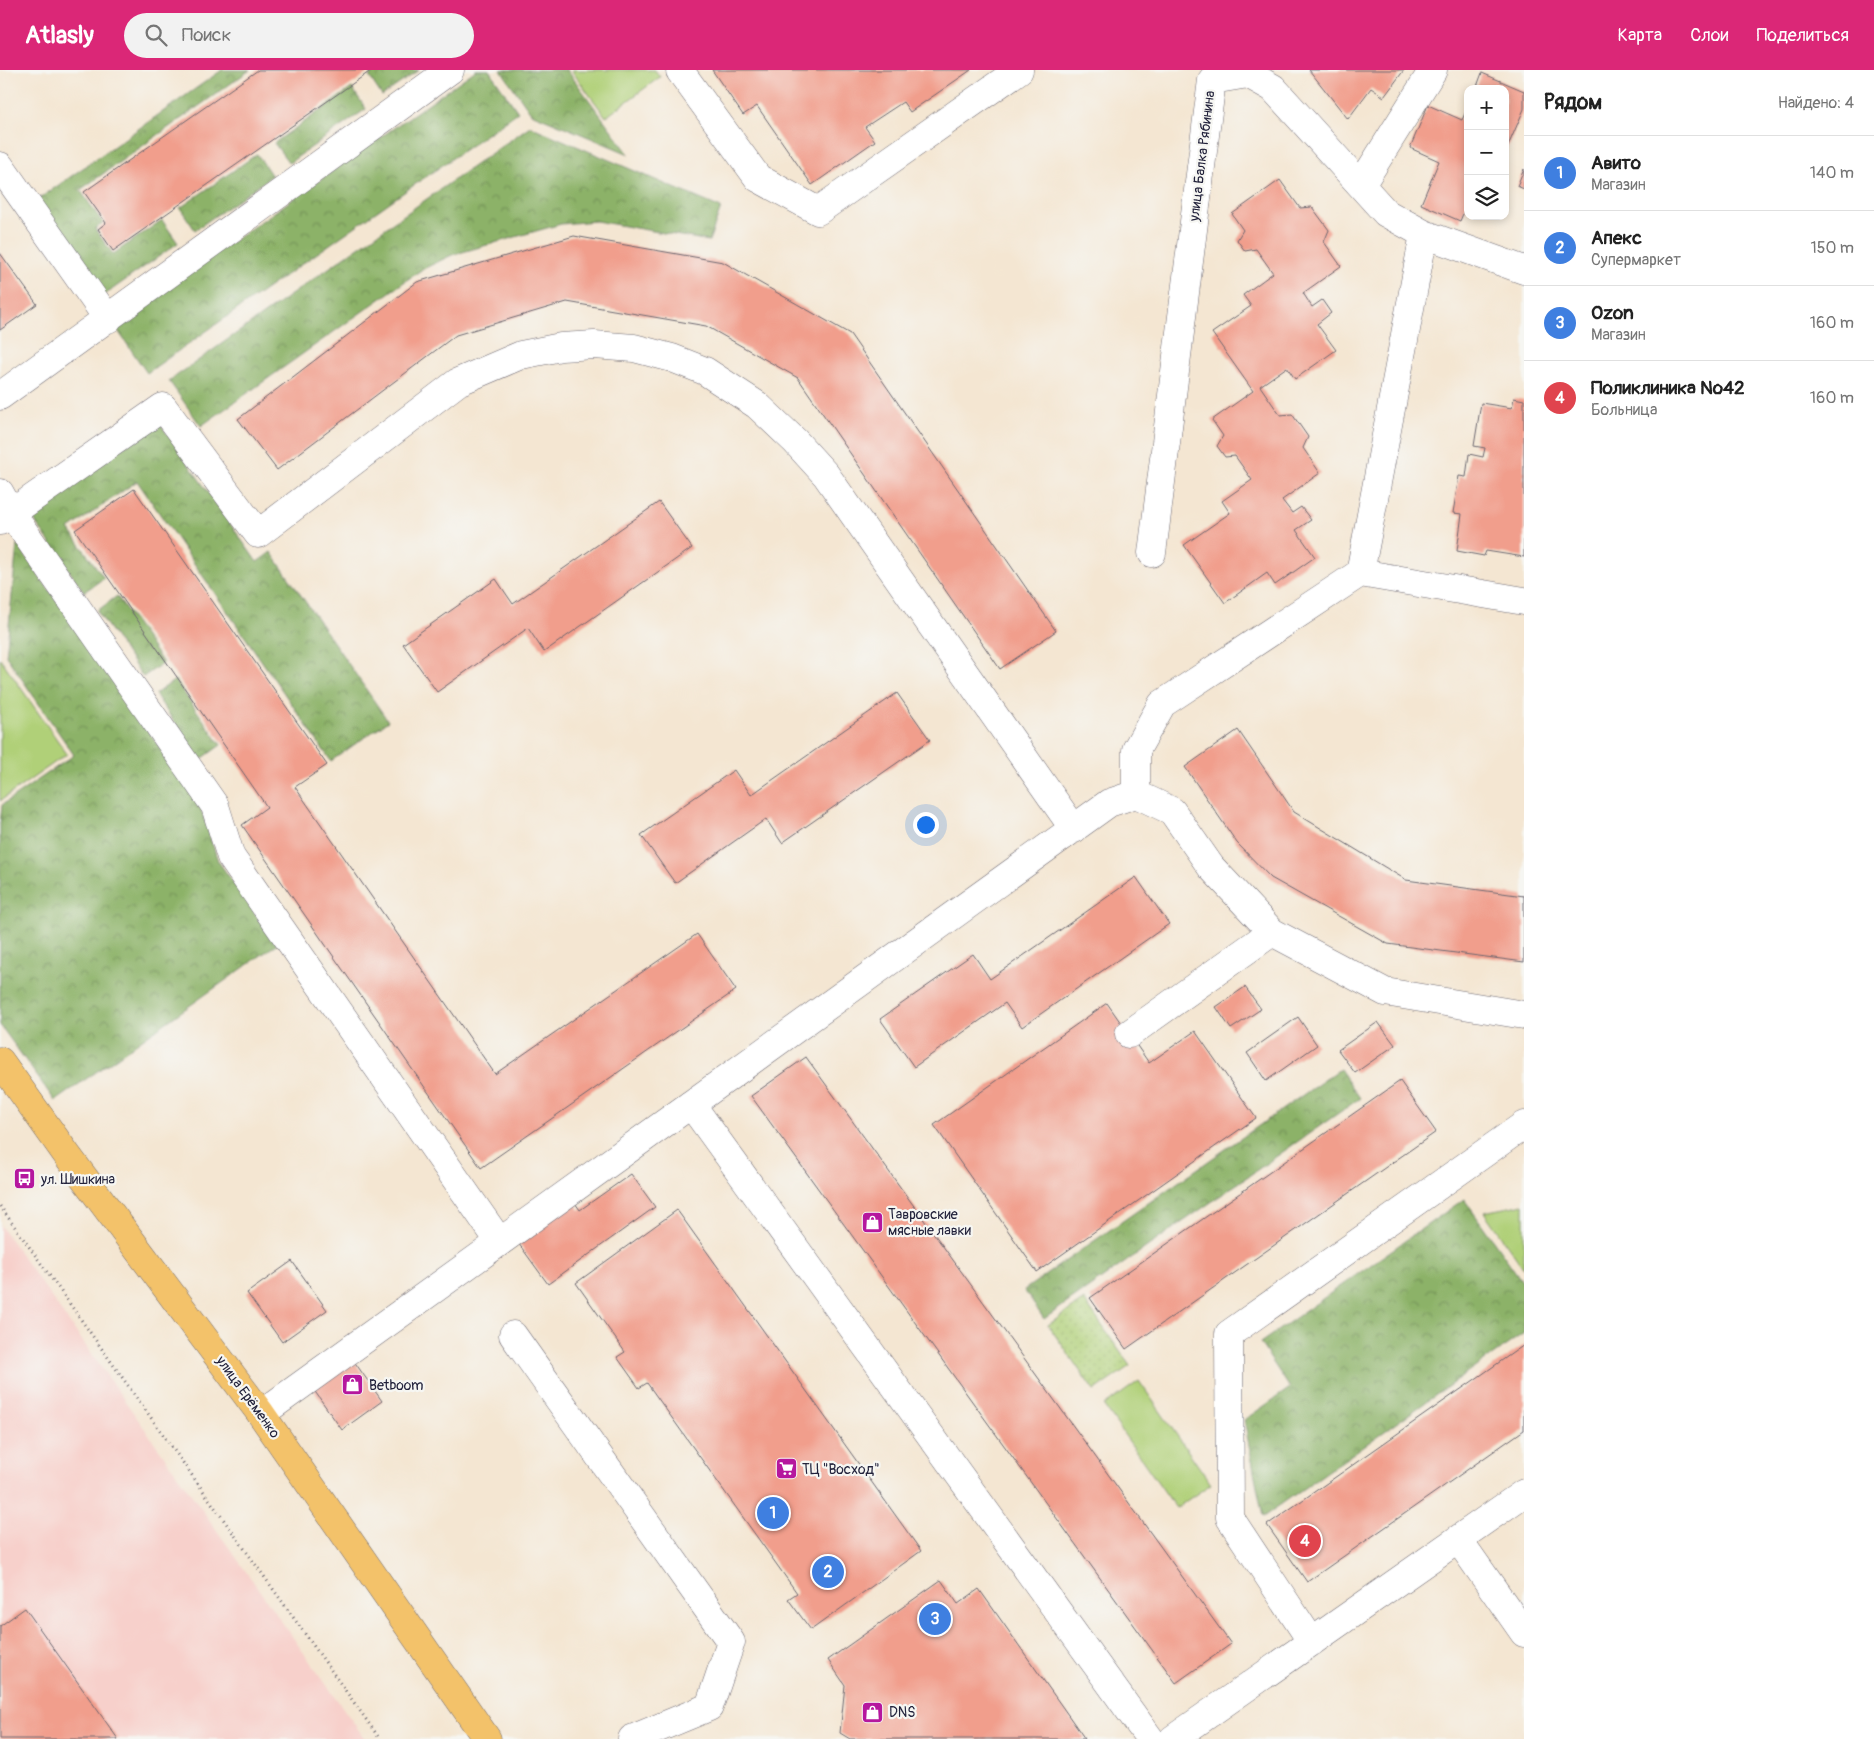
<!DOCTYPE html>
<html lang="ru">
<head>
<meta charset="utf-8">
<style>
  body { margin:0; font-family:Pangolin,sans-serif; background:#f2f2f2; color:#222 }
  .controls { position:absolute; right:15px; top:15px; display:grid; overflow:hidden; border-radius:10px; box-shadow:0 2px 8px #0003 }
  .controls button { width:45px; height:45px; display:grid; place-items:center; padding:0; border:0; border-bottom:1px solid #e0e0e0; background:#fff; color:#222; font:25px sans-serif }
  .you { position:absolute; left:925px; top:754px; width:18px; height:18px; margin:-12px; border:4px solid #fff; border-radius:50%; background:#1a73e8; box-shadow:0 0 0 8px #1a73e833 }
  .badge { display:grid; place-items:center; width:32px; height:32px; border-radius:50%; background:#db2777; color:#fff; font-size:16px; font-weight:700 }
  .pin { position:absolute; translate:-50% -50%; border:2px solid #fff; box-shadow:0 1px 5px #0006 }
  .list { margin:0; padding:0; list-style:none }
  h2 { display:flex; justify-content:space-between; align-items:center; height:65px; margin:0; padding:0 20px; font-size:21px }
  h2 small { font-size:16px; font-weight:400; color:#767676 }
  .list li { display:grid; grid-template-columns:32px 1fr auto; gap:15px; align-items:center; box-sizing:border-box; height:75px; padding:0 20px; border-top:1px solid #e0e0e0 }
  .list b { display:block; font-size:19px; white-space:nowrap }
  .list p { margin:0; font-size:16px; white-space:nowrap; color:#767676 }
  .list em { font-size:16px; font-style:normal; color:#767676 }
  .icon { flex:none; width:28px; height:28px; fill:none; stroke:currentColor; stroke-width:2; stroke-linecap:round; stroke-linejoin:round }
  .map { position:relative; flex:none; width:1524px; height:1669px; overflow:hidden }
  header { display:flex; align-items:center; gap:30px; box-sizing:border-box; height:70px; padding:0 25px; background:#db2777; color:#fff }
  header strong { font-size:24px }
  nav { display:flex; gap:28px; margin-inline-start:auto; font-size:18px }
  .search { width:350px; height:45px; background:#f2f2f2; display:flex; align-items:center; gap:12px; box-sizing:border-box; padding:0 18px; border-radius:28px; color:#767676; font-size:19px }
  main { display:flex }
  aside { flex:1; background:#fff }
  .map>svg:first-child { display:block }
  .built { fill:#f7d0cb }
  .grass { fill:url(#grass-dots); stroke:#69795a }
  .forest { fill:url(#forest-crowns); stroke:#576a52 }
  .park { fill:#b0d078; stroke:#69795a }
  .building { fill:#f19e8c }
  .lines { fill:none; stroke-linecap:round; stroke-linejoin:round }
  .minor-casing { stroke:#6c6770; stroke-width:29 }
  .major-casing { stroke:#6c6770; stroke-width:29 }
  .path { stroke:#6c6770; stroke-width:3; stroke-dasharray:1 4; stroke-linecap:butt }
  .minor { stroke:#fff; stroke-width:28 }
  .major { stroke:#f3c26a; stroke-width:28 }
  .labels { text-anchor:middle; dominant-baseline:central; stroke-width:4.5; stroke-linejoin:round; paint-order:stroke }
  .street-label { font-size:14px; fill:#22223b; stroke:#f6f6f2 }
  .poi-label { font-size:14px; fill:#22223b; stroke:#f6f6f2; text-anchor:start }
</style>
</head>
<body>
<header>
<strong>Atlasly</strong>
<div class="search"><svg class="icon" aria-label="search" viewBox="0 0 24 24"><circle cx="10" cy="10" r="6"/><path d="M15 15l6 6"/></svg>Поиск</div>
<nav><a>Карта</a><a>Слои</a><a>Поделиться</a></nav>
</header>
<main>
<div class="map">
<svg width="1524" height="1669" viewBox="0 0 1524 1669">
  <defs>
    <pattern id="grass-dots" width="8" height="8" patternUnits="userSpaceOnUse" patternTransform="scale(1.25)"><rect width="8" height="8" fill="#b0d078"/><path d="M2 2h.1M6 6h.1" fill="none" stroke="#97b269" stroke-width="1.8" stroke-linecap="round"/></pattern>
    <pattern id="forest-crowns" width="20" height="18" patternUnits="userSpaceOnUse" patternTransform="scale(1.25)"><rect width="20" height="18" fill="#8cb268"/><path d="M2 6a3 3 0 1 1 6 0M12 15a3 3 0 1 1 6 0" fill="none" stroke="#729057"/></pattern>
  </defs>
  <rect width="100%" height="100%" fill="#f6f6f2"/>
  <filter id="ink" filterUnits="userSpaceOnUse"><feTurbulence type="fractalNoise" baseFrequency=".02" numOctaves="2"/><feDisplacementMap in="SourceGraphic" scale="10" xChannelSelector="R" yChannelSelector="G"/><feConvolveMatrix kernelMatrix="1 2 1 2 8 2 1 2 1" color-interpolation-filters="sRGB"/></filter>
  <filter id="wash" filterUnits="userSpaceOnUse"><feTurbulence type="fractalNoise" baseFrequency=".0096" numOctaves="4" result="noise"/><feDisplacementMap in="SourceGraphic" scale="20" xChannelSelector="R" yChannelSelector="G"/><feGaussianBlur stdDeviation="1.12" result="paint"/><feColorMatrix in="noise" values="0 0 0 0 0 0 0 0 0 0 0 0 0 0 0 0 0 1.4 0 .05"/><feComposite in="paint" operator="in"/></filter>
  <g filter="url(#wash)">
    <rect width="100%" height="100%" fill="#f4e6d2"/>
    <path class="built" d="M0,1155l365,514h-365z"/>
    <path class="grass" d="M1084,1230l46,66 -36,25 -46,-66z"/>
    <path class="forest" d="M222,0h28l-170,120 23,33 -8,6 18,25 49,-34 16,23 -75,53 -67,-95z
      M377,0h42l-37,26 -13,-20z
      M476,0h13l29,42 -371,261 -33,-48z
      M501,0h66l62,84 -98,-41z
      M352,18l14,21 -77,54 -15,-20z
      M530,56l191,82 -12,33 -113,-20 -35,3 -109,31 -31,15 -220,156 -32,-45z
      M257,84l15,22 -77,54 -15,-22z
      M159,352l98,140 14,-10 117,169 -57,40 -194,-280 -68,48 35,49 -20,14 -55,-79z
      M17,474l182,259 19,58 59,83 -222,157 -55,-76v-199l2,-21 72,-50 -68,-99z
      M117,526l46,67 -20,14 -46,-66z
      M175,610l46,65 -21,15 -45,-66z
      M1340,999l20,29 -316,221 -20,-29z
      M1464,1129l60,85v49l-261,184 -19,-97 46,-32 -30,-45z"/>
    <path class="park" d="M571,0h84l5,7 -54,40z
      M0,588l67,96 -67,47z
      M1524,1134v65l-40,-57z
      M1139,1311l72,103 -35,24 -72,-102z"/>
    <g id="blocks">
      <path class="building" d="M258,0h114l-259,181 -15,-22 8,-6 -22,-31z
        M712,0h259l-61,42 -7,-10 -38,25 10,14 -63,44 -55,-79 -14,9z
        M1309,0h95l-20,27 -13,-9 -23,31z
        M1482,3l42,18v18l-19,44v-64h-29z
        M1428,35l34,15 6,-13v95l-8,19 -39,-17 18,-43 -29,-13z
        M1524,99v20l-7,-3z
        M1280,110l20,28 12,-1 17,23 -5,12 17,24 -38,27 9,14 10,-7 9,13 -14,11 19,26 -41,29 -8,-12 -27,19 20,29 12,-1 16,23 -5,11 17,25 -38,27 10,13 9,-6 10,13 -15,10 19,27 -40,28 -8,-12 -42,30 -41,-58 46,-32 -8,-12 30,-21 -17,-24 -10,1 -8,-11 6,-10 -11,-16 41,-29 -41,-58 39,-27 -8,-11 30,-22 -17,-24 -11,2 -8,-11 6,-10 -11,-16z
        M574,166l149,26 127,72 206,297 -56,38 -202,-291 -92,-52 -139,-24 -111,33 -179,135 -39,-51 179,-137z
        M0,183l37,51 -37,26z
        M1514,328l10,2v157l-38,-6 -2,5 -27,-5 5,-37 -9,-1 6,-37 7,1 3,-23 14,3 2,-9 -11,-2 7,-43 31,5z
        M134,419l193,276 -32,22 200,287 202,-140 39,56 -255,178 -239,-343 25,-18 -192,-277z
        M659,432l33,46 -148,104 -16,-24 -91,64 -34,-48 93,-65 17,25z
        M897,623l33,47 -148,103 -16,-24 -91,64 -34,-48 93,-65 17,25z
        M1238,660l56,82 112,68 118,16v66l-136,-18 -117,-66 -34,-35 -52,-76z
        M1136,807l33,47 -147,103 -17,-24 -91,64 -34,-48 93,-65 17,25z
        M1245,917l16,22 -30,20 -15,-22z
        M1107,933l42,60 46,-32 61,87 -219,154 -103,-147z
        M1298,947l19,28 -51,36 -19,-28z
        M1378,952l17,23 -40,28 -17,-23z
        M806,987l425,587 -55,39 -425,-587z
        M1400,1011l36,51 -310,217 -36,-51z
        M631,1104l24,33 -107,77 -32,-44 57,-40 7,10z
        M677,1140l244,341 -110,79 -23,-31 9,-6 -150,-210 -8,5 -22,-31 8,-5 -49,-69z
        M292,1191l35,49 -45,32 -35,-49z
        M1524,1275v85l-217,152 -40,-57z
        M351,1287l31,44 -40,29 -31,-44z
        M941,1510l17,24 21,-15 106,150h-235l-10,-6 5,-48 -17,-25z
        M25,1538l93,131h-118v-113z"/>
    </g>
  </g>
  <g filter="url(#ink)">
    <use href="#blocks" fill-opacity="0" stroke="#6c6770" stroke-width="1"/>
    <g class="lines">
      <defs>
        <path id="minor" d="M680,1l78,107 60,33 201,-141
          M0,96l108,153
          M1361,115l72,-115
          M0,326l450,-326
          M0,423l11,20 204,293 16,51 268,384
          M0,451l163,-114 95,127 200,-152 63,-27 40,-8 33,-2 40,3 38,10 33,13 52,34 38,36 31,34 248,354
          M1152,483l60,-473 36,-6 25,14 113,125 38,21 100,36
          M1360,503l164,28
          M1136,724l36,17 39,56 61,65 113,60 139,23
          M1129,964l143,-102
          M691,1034l459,635
          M513,1265l218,307 -22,65 -77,32
          M261,1344c282,-205 566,-406 848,-611l27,-9v-44l26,-46 198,-131 64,-339
          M1458,1469l66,94
          M1312,1572l-82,-124 -1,-184 295,-209
          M1173,1669l351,-246"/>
        <path id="major" d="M0,991l67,94 194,259 226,325"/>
      </defs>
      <use href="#minor" class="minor-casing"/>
      <use href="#major" class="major-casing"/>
      <path class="path" d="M0,1136l380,533"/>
      <use href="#minor" class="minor"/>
      <use href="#major" class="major"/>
    </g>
  </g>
  <defs>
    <symbol id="bus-square" viewBox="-11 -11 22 22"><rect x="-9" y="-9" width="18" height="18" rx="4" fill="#b5179e" stroke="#f6f6f2"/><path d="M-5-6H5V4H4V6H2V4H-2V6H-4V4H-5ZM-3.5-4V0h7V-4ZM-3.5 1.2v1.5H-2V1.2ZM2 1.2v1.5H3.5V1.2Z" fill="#fff"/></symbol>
    <symbol id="shop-square" viewBox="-11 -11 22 22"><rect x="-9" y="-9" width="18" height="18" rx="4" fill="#b5179e" stroke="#f6f6f2"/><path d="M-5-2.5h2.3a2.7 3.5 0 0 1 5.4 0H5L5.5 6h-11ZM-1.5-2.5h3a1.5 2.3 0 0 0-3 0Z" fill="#fff"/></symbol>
    <symbol id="supermarket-square" viewBox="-11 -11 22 22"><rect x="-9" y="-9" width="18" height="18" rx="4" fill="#b5179e" stroke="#f6f6f2"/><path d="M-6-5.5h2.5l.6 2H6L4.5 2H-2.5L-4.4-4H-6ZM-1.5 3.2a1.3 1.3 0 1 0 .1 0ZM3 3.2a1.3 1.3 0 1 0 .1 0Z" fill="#fff"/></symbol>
  </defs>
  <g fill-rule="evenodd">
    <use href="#bus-square" x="12" y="1096" width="25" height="25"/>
    <use href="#shop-square" x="860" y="1140" width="25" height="25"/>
    <use href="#shop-square" x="340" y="1302" width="25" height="25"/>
    <use href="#supermarket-square" x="774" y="1386" width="25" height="25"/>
    <use href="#shop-square" x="860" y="1630" width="25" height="25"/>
  </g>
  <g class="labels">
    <g class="street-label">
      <text transform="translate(1202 86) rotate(-83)">улица Балка Рябинина</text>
      <text transform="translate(248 1327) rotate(54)">улица Ерёменко</text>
    </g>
    <g class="poi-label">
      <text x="41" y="1109">ул. Шишкина</text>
      <text x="888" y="1144">Тавровские<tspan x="888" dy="16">мясные лавки</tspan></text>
      <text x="369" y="1315">Betboom</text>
      <text x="802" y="1399">ТЦ "Восход"</text>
      <text x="889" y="1642">DNS</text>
    </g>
  </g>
</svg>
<div class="controls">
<button>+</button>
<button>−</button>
<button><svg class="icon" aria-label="layers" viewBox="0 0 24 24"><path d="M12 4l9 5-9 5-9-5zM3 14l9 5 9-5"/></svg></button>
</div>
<div class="you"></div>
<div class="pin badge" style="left:773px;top:1443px;background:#3f7fe0">1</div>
<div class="pin badge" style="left:828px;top:1502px;background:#3f7fe0">2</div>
<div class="pin badge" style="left:935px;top:1549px;background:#3f7fe0">3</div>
<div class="pin badge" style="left:1305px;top:1471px;background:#e0444e">4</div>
</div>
<aside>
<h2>Рядом<small>Найдено: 4</small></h2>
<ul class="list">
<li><span class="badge" style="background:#3f7fe0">1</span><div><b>Авито</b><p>Магазин</p></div><em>140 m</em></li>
<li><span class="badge" style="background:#3f7fe0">2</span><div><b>Апекс</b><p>Супермаркет</p></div><em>150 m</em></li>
<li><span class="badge" style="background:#3f7fe0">3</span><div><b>Ozon</b><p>Магазин</p></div><em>160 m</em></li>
<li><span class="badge" style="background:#e0444e">4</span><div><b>Поликлиника №42</b><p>Больница</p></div><em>160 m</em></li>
</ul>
</aside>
</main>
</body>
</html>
